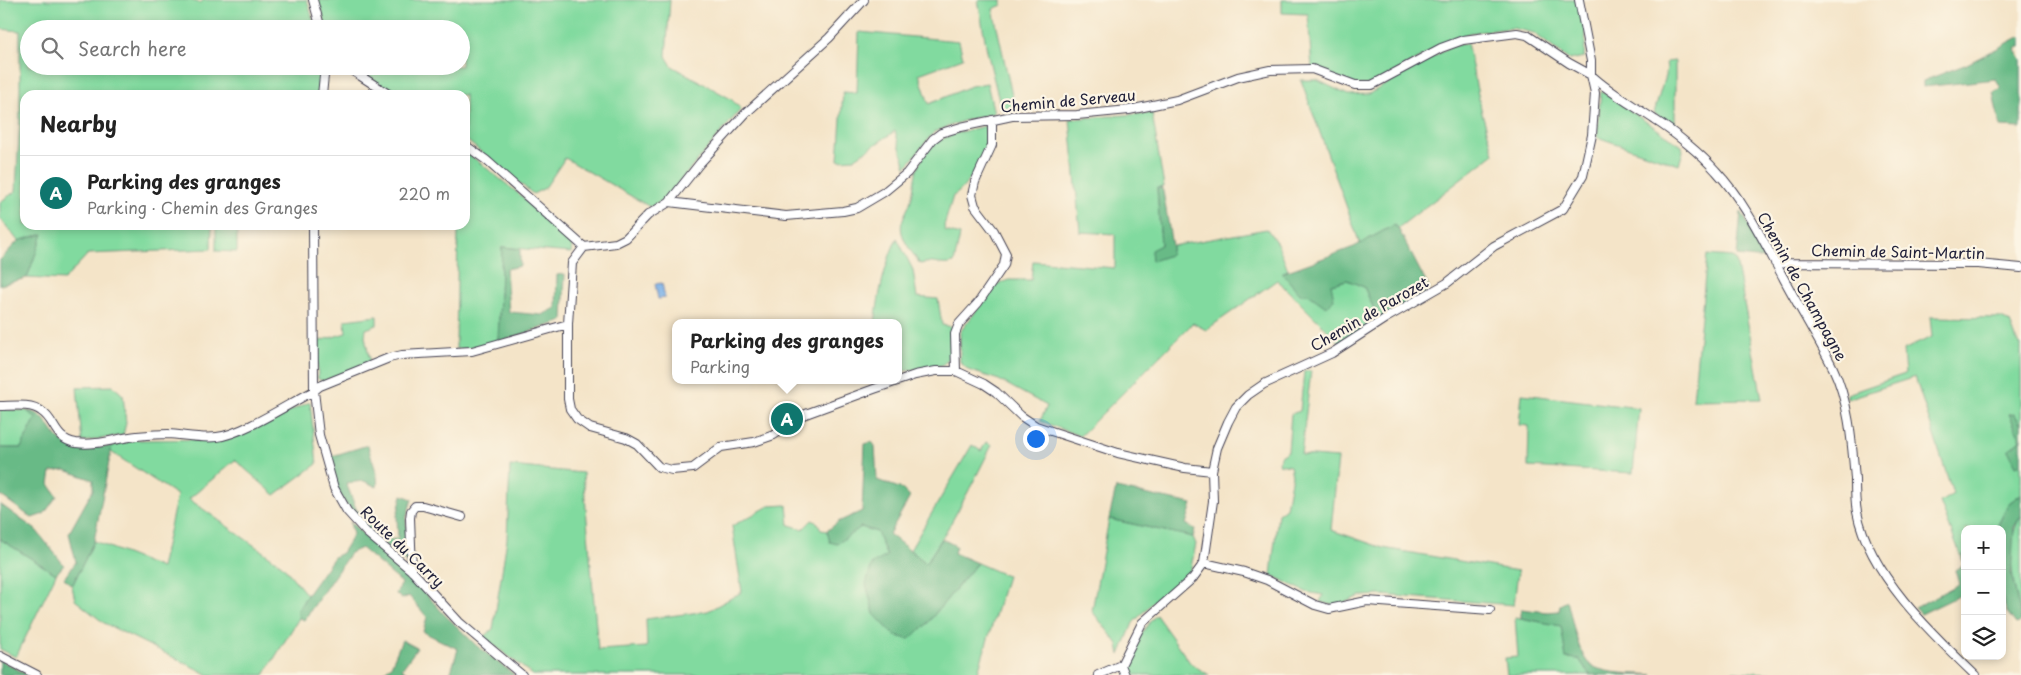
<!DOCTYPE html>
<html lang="en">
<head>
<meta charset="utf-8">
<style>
  body { margin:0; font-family:"Playpen Sans",sans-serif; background:#f6f6f6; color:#222 }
  .controls { position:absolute; right:15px; bottom:15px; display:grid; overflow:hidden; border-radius:10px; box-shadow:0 2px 8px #0003 }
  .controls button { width:45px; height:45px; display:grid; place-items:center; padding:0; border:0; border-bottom:1px solid #e0e0e0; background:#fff; color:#222; font:25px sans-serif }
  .you { position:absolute; left:1035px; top:438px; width:18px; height:18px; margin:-12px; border:4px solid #fff; border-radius:50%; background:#1a73e8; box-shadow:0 0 0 8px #1a73e833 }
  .badge { display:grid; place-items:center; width:32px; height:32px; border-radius:50%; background:#0f766e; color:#fff; font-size:16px; font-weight:700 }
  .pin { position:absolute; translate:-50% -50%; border:2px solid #fff; box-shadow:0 1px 5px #0006 }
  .popup { position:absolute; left:672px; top:319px; width:230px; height:65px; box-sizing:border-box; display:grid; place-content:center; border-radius:10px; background:#fff; filter:drop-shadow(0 1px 4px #0005); font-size:16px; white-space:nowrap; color:#767676 }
  .popup b { font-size:19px; color:#222 }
  .popup::after { content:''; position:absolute; left:50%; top:100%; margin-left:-10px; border:10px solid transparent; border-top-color:#fff }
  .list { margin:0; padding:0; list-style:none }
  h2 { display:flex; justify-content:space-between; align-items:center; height:65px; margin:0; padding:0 20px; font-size:21px }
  h2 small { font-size:16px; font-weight:400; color:#767676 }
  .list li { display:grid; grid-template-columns:32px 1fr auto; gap:15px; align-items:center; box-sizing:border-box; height:75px; padding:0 20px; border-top:1px solid #e0e0e0 }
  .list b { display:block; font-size:19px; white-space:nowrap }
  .list p { margin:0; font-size:16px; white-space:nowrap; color:#767676 }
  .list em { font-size:16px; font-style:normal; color:#767676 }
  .icon { flex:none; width:28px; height:28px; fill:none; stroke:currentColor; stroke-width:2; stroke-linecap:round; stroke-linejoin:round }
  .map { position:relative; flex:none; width:2021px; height:675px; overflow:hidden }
  .search { position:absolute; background:#fff; box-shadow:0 2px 8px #0003; left:20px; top:20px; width:450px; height:55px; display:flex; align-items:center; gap:12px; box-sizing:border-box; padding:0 18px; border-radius:28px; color:#767676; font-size:19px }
  .panel { position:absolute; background:#fff; box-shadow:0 2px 8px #0003; left:20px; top:90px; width:450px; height:140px; border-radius:15px }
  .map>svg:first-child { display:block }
  .green { fill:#81da9f; stroke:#527e6d }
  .forest { fill:#68ba86; stroke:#456e60 }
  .water { fill:#7ab0e8; stroke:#4e6992 }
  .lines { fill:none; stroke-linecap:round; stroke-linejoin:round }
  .minor-casing { stroke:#423f50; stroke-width:10 }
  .minor { stroke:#fff; stroke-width:8 }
  .labels { text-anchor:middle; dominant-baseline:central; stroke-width:4.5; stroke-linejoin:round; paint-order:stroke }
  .street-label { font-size:15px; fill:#22223b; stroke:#fcf5e5 }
</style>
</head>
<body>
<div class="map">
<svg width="2021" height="675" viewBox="0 0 2021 675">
  <rect width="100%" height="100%" fill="#fcf5e5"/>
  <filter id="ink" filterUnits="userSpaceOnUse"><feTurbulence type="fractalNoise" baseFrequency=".02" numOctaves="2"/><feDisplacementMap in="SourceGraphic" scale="10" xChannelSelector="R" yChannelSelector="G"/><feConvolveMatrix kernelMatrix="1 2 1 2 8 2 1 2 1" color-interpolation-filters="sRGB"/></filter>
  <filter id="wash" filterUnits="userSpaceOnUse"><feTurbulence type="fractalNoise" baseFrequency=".0096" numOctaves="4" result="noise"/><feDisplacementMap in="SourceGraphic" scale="20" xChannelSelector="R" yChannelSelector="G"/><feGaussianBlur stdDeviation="1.12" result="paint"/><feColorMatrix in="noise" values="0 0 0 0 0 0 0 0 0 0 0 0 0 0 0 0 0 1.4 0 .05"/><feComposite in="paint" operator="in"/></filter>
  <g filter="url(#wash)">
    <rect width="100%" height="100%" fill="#f4e4c8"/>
    <path class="green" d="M0,0h189l11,3 4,-3h103l9,29h-287v37h290l-1,29h-293v130h187l-1,24 -123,5 -24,26 -37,-2 15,-44 -24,7 -18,-23v-16l16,-11 4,-73v-87l-20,-2z
      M318,0h352l-4,56 6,10 59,33 10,10 -77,91 -14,7 -85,-49 -20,30 -12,6 -68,-55v-44h-68l-45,-29h109v-37h-134z
      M978,0h24v5l-9,4 22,100h-14l-14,-58z
      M1282,0h297l7,33 -2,24 -15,3 -35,-27 -22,-5 -43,5 -28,13 -69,39h-17l-43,-16 -4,-55 -26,-1z
      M859,32l100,9 4,17 -44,16 10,30 42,-18 16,-3 7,30 -31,8 -29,11 -28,35 -11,-36 -41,28 -16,1 5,-68 14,1z
      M1467,43l15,70 12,41 -96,74 -4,-3 -34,19 -59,-164h16l31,15 21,-1 81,-47z
      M1675,61v67l-21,-15 13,-44 -1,-7z
      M1601,91l81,55 1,5 -4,14 -82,-28z
      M1152,113l12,74 -7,1 4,57 9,10 2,-9 95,-17 11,16 10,25 -5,2 48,12 16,-4 17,7 15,33 -38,24 -64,-64 -71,50 -13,-7 -113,113 -40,-15 7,-15 -48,-26 -31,-10 -8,-8v-30l37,-48 12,-4h22l2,-19 82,7v-34l-35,-2 -10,-113z
      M985,126c0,4 2,9 2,12 -1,17 -20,51 -34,58l-9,30 1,5 15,4 -6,28c-13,4 -22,-3 -34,1 -8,-12 -22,-28 -18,-42 2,-8 7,-14 9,-22 3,-10 3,-20 6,-30 12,-34 37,-36 68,-44z
      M465,151l59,47 46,41 2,8 -1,6 -69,-6 -4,95 -28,6 -14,1 2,-124h7z
      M216,225h21v27l-21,-1z
      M897,238l16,32 4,27 21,2 4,26 11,2 -3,31 -8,7 -44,7v-49h-23c4,-30 9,-57 22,-85z
      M1707,255l25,2 4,3 26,139 -69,1z
      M377,316v9l-11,4 -1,8 5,25 -46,19 -6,-2 -2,-37 30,-9 -1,-13z
      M1930,317l71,1 9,4 8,21 3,2v80l-7,-12 7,27 -4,26 4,-3v31l-12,9 -13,26h-31v25l-4,2 -21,-54 13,-8 -38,-117 -68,22v-5l58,-20 -2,-24 29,-13z
      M1304,371h7l-10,84 37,3 -7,72 52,18 135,23 -4,34 -133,-10 -20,1 -26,10 -15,-4 3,-7 -17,-3 -35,-17 7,-61 8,-6 6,-33 -2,-9 -11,-2 1,-8 8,-5 3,-37 9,-3z
      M113,386l10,9 3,28 -3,12 -41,7 -5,-55z
      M1522,394l117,14 -6,65 -105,-6 1,-41 -10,-1z
      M310,402l7,62 -42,31 -40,-35 -46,39 94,67 24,29 -9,15 1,8 -35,57h-55l-105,-52 -29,-23 -3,-14 22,-45 67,27 16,-73 -66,-43 1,-6 22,-6 94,-1z
      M0,409l27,2 9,7 -15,30h-21z
      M986,442l6,3c-20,40 -41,81 -66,118l-16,-13 62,-105 9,6z
      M510,466l73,7 15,177 49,-3 -1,-28 62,-8 34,-19 -10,-66 37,-20 18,-1 2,20 14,4 9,-9 6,3 3,7 6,1 3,11 31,-15 16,5 10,25 38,69 52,-63 30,13 -30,99h-444l-50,-38 10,-8 14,-90z
      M2021,516v101c-7,-31 -18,-73 0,-101z
      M1109,519l84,18 3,7 -6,28 -37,30 -20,21 -13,32 -2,-11 -26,-33z
      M0,539l56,35 -40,83 -16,-8z
      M1156,615l35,49 18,11h-78c-7,-18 13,-47 25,-60z
      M1515,617l47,9 4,32 13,1 11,16h-83l-2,-17 13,-1z
      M1734,671l66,4h-73z"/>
    <path class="forest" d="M2021,36v10l-5,3 5,11v68l-21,-1 -7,-35 8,-4 -5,-9 -73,8v-6l44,-17z
      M1157,188h4l2,3 9,55 -2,9 -18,6 -1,-11 10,-5z
      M1741,211l25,48 -29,-3z
      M1394,225l4,3 32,62 -51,30 -15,-33 -17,-7 -16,4 3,15 -8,8 -18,-13h-8l-18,-21 72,-26z
      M43,234l-16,44 -27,7v-25l18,-19z
      M502,247l18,2v17l-14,3 3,43 33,3 14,-7 1,-33 8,-1 -2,47 -65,21z
      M27,411c21,0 23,27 41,34 14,5 29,2 44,1l-18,95 -22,45 -8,-8 12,-16 -7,-29 24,-43v-10l-28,-10 -14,2 -2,12 8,12 -13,18 -12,4 -32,-23v-47h21l15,-30z
      M2014,413l7,12v38l-5,3 -8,-16 13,-10 -12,-26z
      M872,442l3,4 2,34 25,9 8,8 -21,37 37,29 16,-24 14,7 -2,7 23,10 -52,63 -16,13 -14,-3 -21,-22 -8,-30 6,-20 15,-8 -10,-24 -16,-5 -24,17 -7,-2 -3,-11 11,-9 24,-11 3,-67z
      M368,445c2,13 12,29 9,42l-13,-6 -18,2 11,28 11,2 23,27 7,-2 -1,-22 5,-21 10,4 -6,20 3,42h-5c-25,-22 -57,-45 -69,-77 -3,-8 -4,-18 -6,-27z
      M1116,488l76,16 -6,20 9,5 -2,8 -84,-18z
      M2021,494v22l-7,11 -3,45 10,45v5l-5,2 -10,-13 -4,-16v-66h-6l13,-26z
      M0,504l36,26 28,35 -8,9 -56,-35z
      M350,522l61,55 32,36 34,33 38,29h-65l8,-26 -35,-17 4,-15 -18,-21 -7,3 -6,-5 6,-11 -41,-35 -11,5 -46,67 -5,-2 -1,-8 9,-15 27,-38 8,-4 11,-18z
      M1965,554v39l-44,21 -7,-6 45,-24 -4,-14 9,-6 -3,-8z
      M1567,601c5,16 11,57 25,65 17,9 42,7 61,9h-63l-11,-16 -13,-1 -5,-32 -40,-8v-9l26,3 12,-1 1,-6z
      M402,640l15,8 -15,21 10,6h-32l11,-9z
      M0,660l28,15h-28z"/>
    <path class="water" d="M662,283l3,15 -7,1 -3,-15z"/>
  </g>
  <g filter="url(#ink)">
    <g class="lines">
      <defs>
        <path id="minor" d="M313,0l8,29
          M1579,0l12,61v14c19,18 42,30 64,45 19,12 46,34 61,51 29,31 48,71 68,108 16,30 34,59 49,89 16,33 19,75 22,111 0,11 0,23 2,33 12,62 74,121 118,163
          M345,66l45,29
          M322,95l3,-29
          M465,145l21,15 98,87
          M669,202l117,14 57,-5 14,-3 27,-16 23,-19 26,-34 8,-6 20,-6 51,-11 65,-1 52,-5 48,-10 61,-23 32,-7 42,-1 43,16h17l69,-37 22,-8 54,-7 10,2 42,28 22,12 4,18 -3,42 -9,41 -20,33 -69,37 -47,37 -61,35 -54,35 -68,31 -16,11 -12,12 -8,15 -11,26 -5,23 1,30 -9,62 -11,15 -51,45 -21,42 -23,10
          M313,225l1,166 5,44 15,53 13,23 20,22 45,38 47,51 63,53
          M584,247l-12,16 -4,61v75l2,10 7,10 13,9 36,10 11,6 22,23 13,3 21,-2 28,-21 33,-5 20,-7 29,-20 71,-26 41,-14 21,-4h20l28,13 12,8 25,24 15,10 82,27 67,15 27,3
          M584,247l32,-4 10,-5 22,-23 21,-13 31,-39 46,-50 83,-75 35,-38
          M1775,263l203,1 43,4
          M956,371l-1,-37 4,-10 19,-21 26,-38 2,-11 -12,-23 -19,-25 -3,-11 3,-13 17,-37v-25
          M0,406c12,0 31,-3 41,5 15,9 12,28 35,32 21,3 41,-5 61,-7 10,-1 21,-2 31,-2 16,1 33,5 49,3 26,-3 71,-33 97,-46l6,-5 69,-28 13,-3 70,-4 96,-27
          M1204,563l40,9 23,8 48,25 14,4 38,-8 123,9
          M412,571l-2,-53 1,-7 4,-5h8l39,11
          M0,656l37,19
          M1121,665l4,10"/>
      </defs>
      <use href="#minor" class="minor-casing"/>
      <use href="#minor" class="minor"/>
    </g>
  </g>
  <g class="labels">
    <g class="street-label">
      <text transform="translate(1068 100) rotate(-5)">Chemin de Serveau</text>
      <text transform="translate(1898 251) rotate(1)">Chemin de Saint-Martin</text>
      <text transform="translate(1803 286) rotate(61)">Chemin de Champagne</text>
      <text transform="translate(1369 313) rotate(-30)">Chemin de Parozet</text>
      <text transform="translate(403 546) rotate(44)">Route du Carry</text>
    </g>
  </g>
</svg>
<div class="controls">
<button>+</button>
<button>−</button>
<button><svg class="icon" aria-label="layers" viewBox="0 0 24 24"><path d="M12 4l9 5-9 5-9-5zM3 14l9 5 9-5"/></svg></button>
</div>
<div class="you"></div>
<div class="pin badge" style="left:787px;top:419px">A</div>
<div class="popup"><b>Parking des granges</b>Parking</div>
<div class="search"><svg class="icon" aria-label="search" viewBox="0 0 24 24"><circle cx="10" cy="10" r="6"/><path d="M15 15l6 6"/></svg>Search here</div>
<section class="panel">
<h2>Nearby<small></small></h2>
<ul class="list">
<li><span class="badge">A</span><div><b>Parking des granges</b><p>Parking · Chemin des Granges</p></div><em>220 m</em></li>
</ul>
</section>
</div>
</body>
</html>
